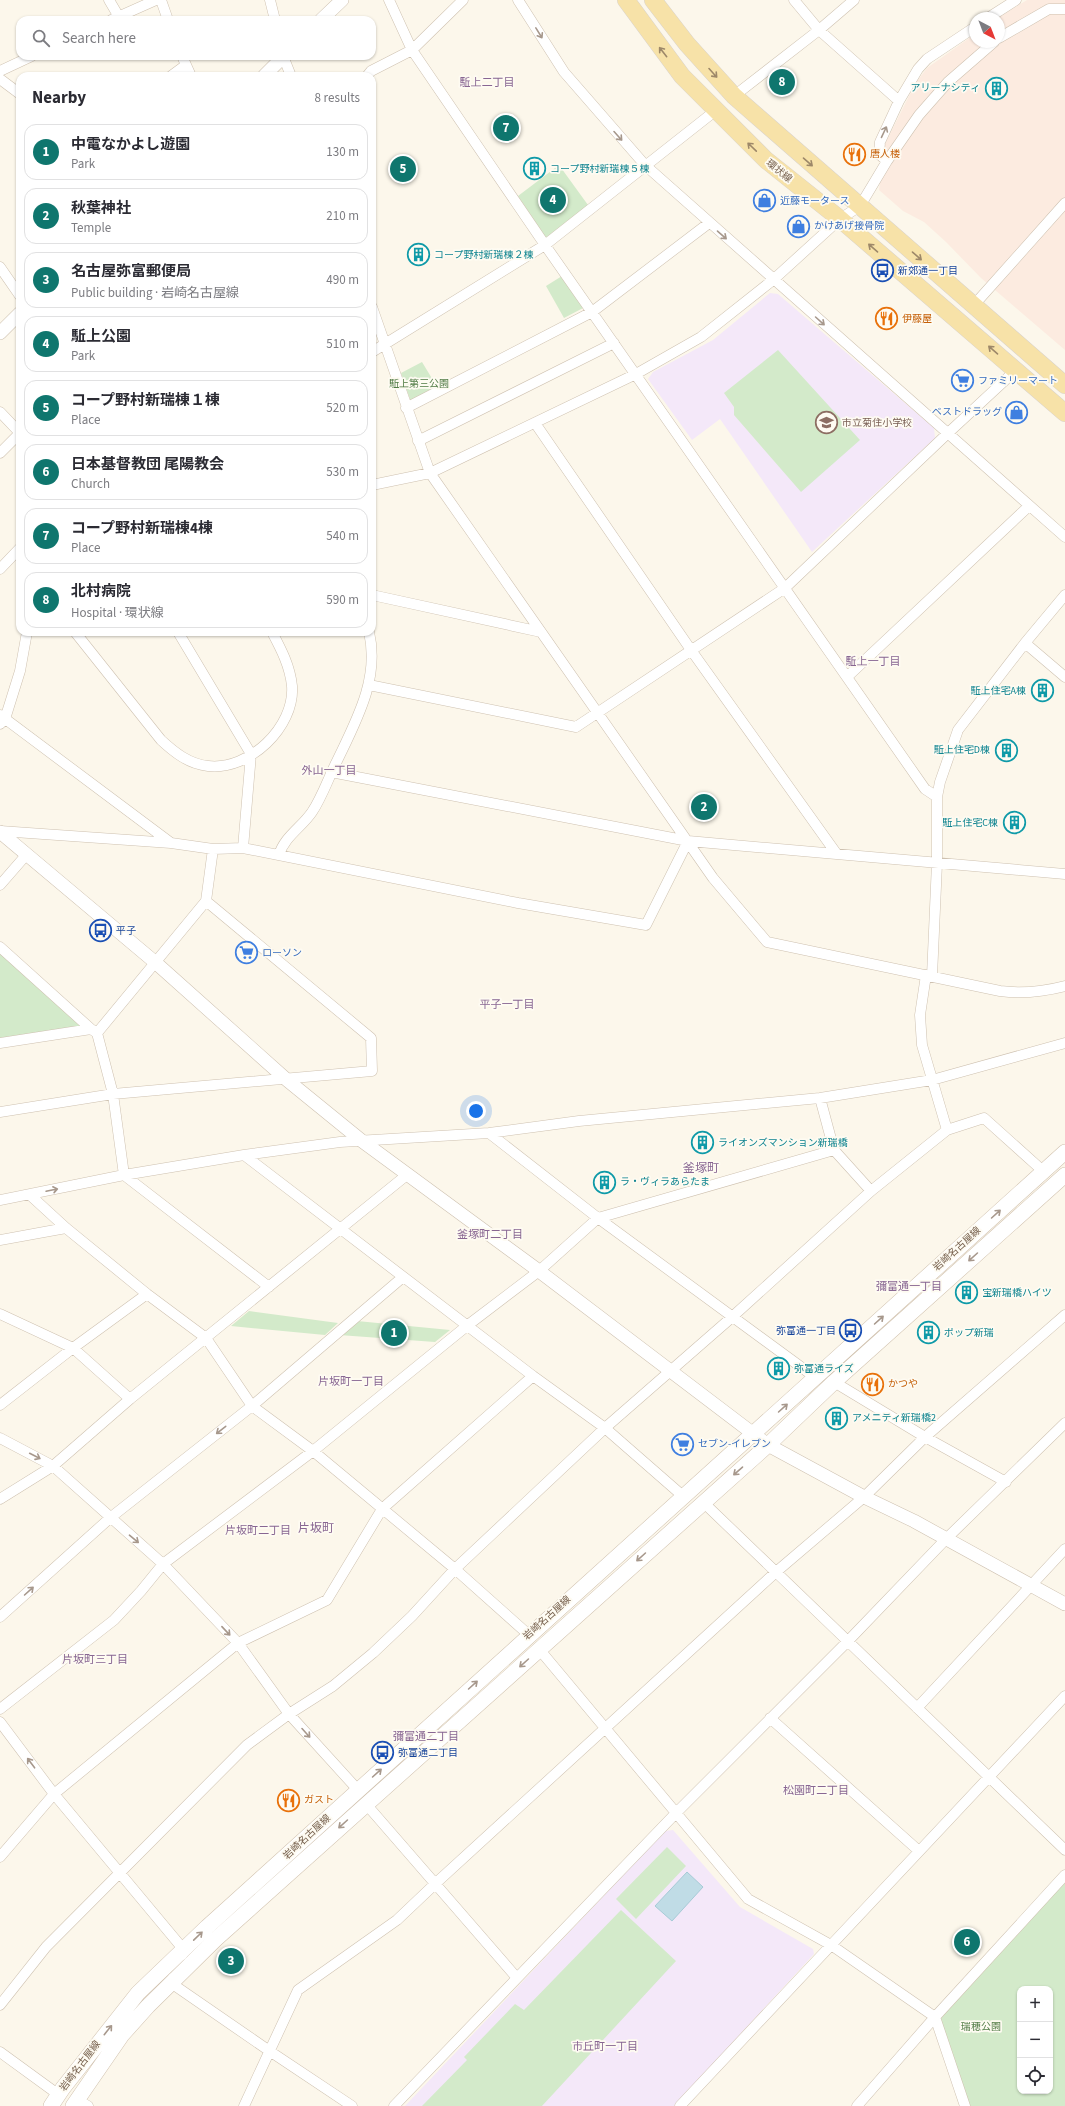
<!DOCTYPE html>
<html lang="en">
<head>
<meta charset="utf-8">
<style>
  body { margin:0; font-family:"Source Sans 3","Noto Sans JP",sans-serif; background:#f2f2f3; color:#2b2b33 }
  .controls { position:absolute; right:12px; bottom:12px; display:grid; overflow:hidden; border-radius:8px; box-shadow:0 1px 3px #0004 }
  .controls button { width:36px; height:36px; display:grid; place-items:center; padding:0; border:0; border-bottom:1px solid #e1e1e2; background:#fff; color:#2b2b33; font:20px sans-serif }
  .compass { position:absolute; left:969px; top:12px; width:36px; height:36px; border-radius:50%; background:#fff; box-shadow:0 1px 3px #0004; rotate:138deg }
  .you { position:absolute; left:476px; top:1111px; width:14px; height:14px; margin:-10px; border:3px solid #fff; border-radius:50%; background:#1a73e8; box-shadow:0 0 0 6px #1a73e833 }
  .badge { display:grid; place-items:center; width:26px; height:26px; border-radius:50%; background:#0f766e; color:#fff; font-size:13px; font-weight:700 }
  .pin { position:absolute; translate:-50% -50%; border:2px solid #fff; box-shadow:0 1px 4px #0006 }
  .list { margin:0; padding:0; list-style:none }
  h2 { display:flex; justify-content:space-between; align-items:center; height:52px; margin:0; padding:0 16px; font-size:17px }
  h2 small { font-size:13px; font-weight:400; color:#7c7c81 }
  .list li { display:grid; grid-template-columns:26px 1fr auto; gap:12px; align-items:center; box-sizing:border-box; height:56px; margin:0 8px 8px; padding:0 8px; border:1px solid #e1e1e2; border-radius:12px }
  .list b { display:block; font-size:15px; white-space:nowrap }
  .list p { margin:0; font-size:13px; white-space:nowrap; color:#7c7c81 }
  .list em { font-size:13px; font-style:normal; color:#7c7c81 }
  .icon { flex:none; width:22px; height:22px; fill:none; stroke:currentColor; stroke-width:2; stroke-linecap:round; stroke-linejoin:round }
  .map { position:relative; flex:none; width:1065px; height:2106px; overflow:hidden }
  .search { position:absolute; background:#fff; box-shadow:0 1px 3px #0004; left:16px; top:16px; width:360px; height:44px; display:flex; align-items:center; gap:10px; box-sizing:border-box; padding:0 14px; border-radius:12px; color:#7c7c81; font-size:15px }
  .panel { position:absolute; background:#fff; box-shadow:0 1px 3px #0004; left:16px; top:72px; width:360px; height:564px; border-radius:12px }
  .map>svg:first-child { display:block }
  .commercial { fill:#fcebe0 }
  .education { fill:#f4e8f9 }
  .green { fill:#d3eaca; fill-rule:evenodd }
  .water { fill:#c0dce6; stroke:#a6cbd7 }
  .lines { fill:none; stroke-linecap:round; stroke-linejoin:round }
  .minor-casing { stroke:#cec1b0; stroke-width:11 }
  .tertiary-casing { stroke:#cec1b0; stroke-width:14 }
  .secondary-casing { stroke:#d1c2af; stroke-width:16 }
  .primary-casing { stroke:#d9d3cd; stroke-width:18 }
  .minor { stroke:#fff; stroke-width:10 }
  .tertiary { stroke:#fff; stroke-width:13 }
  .secondary { stroke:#fff; stroke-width:15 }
  .primary { stroke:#f7e2a8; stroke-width:17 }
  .oneway { stroke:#a7988c }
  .oneway2 { stroke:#9d8869 }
  .labels { text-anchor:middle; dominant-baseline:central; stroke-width:3.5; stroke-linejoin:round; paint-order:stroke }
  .culture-label { font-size:10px; fill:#0d838f; stroke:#fefbf2; text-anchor:start }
  .food-label { font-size:10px; fill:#c56008; stroke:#fefbf2; text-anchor:start }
  .street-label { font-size:10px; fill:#77614e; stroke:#fefbf2 }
  .shop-label { font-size:10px; fill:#366cbe; stroke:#fefbf2; text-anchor:start }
  .transit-label { font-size:10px; fill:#164399; stroke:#fefbf2; text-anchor:start }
  .park-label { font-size:10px; fill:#517c46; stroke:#fefbf2 }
  .education-label { font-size:10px; fill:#785e54; stroke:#fefbf2; text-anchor:start }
  .neighbourhood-label { font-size:11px; fill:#886692; stroke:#fefbf2 }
  .quarter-label { font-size:12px; fill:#886692; stroke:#fefbf2 }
</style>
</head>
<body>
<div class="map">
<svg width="1065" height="2106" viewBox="0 0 1065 2106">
  <rect width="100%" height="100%" fill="#fcf7eb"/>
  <path class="commercial" d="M1027,0h38v350l-84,-72 -35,-36 -22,-20 -21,-11 -24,-21 5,-44 31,-62 12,-16 48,-34v8h24l-1,-24z"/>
  <path class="education" d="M770,293l8,1 156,134 1,10 -123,114 -92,-133 -28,21 -44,-61 5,-7 60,-32z
    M673,1830l67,77 73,42 1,5 -140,152h-269l260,-275z"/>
  <path class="green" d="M559,165l29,40 -42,33 -28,-42z
    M562,276l23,31 -21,11 -18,-32z
    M778,350l82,90 -59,52 -67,-77v-8l-10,-14z
    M422,362l17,28 -27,15 -11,-32z
    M0,948l88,78 -88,14z
    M249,1311l89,12 -13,12 -94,-9z
    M357,1321l93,9 -15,12 -96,-7z
    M667,1847l19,19 -50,53 -20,-20z
    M1065,1875v231h-100l-30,-89zM1020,1989h30v102h-30z
    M621,1910l55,51 -134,145h-120l45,-46 -3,-3 51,-53 9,6z"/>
  <path class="water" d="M687,1872l16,15 -31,34 -17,-15z"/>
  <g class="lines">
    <defs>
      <path id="minor" d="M109,0l10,17
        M161,0l7,20
        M270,0l5,20
        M389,0l23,50 133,195 380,544 12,8
        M518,0l46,72 81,93 420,372
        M794,0l25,30 35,-30
        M988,18l28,-18
        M111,20l45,-20
        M999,38l50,-29h16
        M182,56l9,20
        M283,56l8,20
        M0,71l32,-15
        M171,76l15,-11
        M367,76l4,-5 41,-21 51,-50
        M0,79l20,15
        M734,96l85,-66 80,71 19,-32 9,-10 48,-32
        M887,161l-8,-7 1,-12 19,-41
        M0,267l20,29
        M974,305l91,-102
        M372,307l58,166 283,405 54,64 233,49c23,3 42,1 65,-5
        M372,352l173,-107 170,-134
        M406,408l186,-96 117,-89
        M0,412l20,21
        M535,423l156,227 145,203
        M418,441l196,-98
        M0,453l20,-20
        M372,485l58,-12 206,-99 65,-37 72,-57 67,-61 20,-13 27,-45 32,-46 29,-33 46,-40
        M0,569l20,-21
        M372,595l169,37
        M1065,595l-40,48 40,34
        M75,632l86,108c14,13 28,24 47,26 41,5 87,-39 84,-80 -2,-20 -11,-37 -20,-54
        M178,632l73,122 -8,94
        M847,677l182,-171
        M369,685l207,42 209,-139 162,-154 69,-64
        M0,715l171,128
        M0,724l5,-5 15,-48 7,-39
        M331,772l357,69
        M0,831l171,12 42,6 30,-1 275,55 128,22 42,-84 377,33
        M279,855c5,-18 23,-28 33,-43 10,-15 16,-33 24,-49 20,-42 44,-84 33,-131
        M0,885l27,-31
        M0,947l91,82
        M926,975l-6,40 2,30 25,85 37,-12 59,53
        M932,976l5,-113v-66l3,-15 18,-52 67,-87
        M97,1033l109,-132 7,-52
        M0,1043l91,-14 6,4 16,61 11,81 145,112
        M0,1112l113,-18 259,-23 -1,-33 -165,-137
        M489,1133l109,85 218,160
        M834,1150l37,41
        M244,1155l289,221 72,52 79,69
        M30,1195l36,33 81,66 59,44 46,68 61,45 142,118 74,66
        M0,1200l124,-25 120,-20 96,-13 149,-9 90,-12 241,-23 112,-18 133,-37
        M0,1240l66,-12
        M0,1314l73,34 57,51 278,-225
        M834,1382l91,55 81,45
        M0,1405l73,-57 74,-54
        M0,1438l53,28 110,98 75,79 51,71 69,76
        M0,1499l53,-33 77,-67
        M703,1502l362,348
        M0,1617l110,-99 142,-112 151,-129
        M539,1649l209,250 83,46 104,72 30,89
        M917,1708l148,-159
        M0,1709l114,-89 27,-29 22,-27 150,-113 155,-126 71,-54 59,-53 236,-68 -14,-52
        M770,1718l149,133
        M0,1722l54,72 130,156 -2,5
        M366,1804l151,174
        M0,1857l54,-63 184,-151 89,-43 55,-91 151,-133
        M173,1978l-2,5 100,69 81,54
        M0,2005l46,-58 201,-202 42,-31 44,-28 40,-33 39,-37 43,-47 150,-141 126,-110 140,-127 76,-61
        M0,2052l59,43
        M77,2100l11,6
        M244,2106l54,-116 99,-70 39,-37 340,-311 88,-75 61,-60 140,-122
        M394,2106l282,-293 172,-172 98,-102 119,-116
        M680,2106l385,-410
        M857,2106l78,-89 130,-142"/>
      <path id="tertiary" d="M321,20l21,-20
        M264,76l20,-20
        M0,333l20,-20
        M0,832l156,131 131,117 75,61 177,130 229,174 96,52 50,24 151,83"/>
      <path id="secondary" d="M51,2106l12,-18 75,-95 69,-66 858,-775
        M73,2106l49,-71 26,-29 68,-67 552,-494 66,-63 231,-207"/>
      <path id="primary" d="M626,0l56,76 84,84 74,59 225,194
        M653,0l34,44 47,52 331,289"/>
    </defs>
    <use href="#minor" class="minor-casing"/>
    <use href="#tertiary" class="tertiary-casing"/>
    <use href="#secondary" class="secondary-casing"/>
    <use href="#primary" class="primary-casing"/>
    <use href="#minor" class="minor"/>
    <use href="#tertiary" class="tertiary"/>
    <use href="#secondary" class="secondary"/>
    <use href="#primary" class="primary"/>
  </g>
  <defs><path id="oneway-shaft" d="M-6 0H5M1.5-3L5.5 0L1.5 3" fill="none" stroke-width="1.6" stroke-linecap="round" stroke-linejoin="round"/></defs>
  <g class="oneway">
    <use href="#oneway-shaft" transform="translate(539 33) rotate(58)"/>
    <use href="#oneway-shaft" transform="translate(884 132) rotate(-65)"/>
    <use href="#oneway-shaft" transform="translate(618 136) rotate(48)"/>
    <use href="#oneway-shaft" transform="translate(722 235) rotate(41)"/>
    <use href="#oneway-shaft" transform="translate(820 321) rotate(42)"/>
    <use href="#oneway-shaft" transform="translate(52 1190) rotate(-12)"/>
    <use href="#oneway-shaft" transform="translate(996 1214) rotate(-42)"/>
    <use href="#oneway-shaft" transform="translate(973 1257) rotate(138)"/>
    <use href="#oneway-shaft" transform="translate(879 1320) rotate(-42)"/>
    <use href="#oneway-shaft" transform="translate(783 1408) rotate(-42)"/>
    <use href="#oneway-shaft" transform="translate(221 1430) rotate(142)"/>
    <use href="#oneway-shaft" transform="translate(35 1456) rotate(27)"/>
    <use href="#oneway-shaft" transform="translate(738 1471) rotate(139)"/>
    <use href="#oneway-shaft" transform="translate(134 1539) rotate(40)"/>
    <use href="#oneway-shaft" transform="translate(641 1557) rotate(138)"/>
    <use href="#oneway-shaft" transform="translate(29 1591) rotate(-42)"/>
    <use href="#oneway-shaft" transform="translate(226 1631) rotate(47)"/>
    <use href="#oneway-shaft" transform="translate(524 1663) rotate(138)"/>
    <use href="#oneway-shaft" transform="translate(473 1685) rotate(-42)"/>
    <use href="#oneway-shaft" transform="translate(306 1733) rotate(48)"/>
    <use href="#oneway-shaft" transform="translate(31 1763) rotate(-127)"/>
    <use href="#oneway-shaft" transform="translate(377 1773) rotate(-42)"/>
    <use href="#oneway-shaft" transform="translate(343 1824) rotate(138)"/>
    <use href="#oneway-shaft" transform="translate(198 1936) rotate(-44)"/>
    <use href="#oneway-shaft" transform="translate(108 2030) rotate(-51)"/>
  </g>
  <g class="oneway2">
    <use href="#oneway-shaft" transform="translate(663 52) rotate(-128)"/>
    <use href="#oneway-shaft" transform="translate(713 73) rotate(48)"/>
    <use href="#oneway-shaft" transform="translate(752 147) rotate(-136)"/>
    <use href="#oneway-shaft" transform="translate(808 162) rotate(41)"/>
    <use href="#oneway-shaft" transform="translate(873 248) rotate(-139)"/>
    <use href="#oneway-shaft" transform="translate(917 256) rotate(41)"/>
    <use href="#oneway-shaft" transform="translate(993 350) rotate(-139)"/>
  </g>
  <defs>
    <symbol id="building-ring" viewBox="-11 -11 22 22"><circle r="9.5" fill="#fefbf2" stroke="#0f9aa8" stroke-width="1.5"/><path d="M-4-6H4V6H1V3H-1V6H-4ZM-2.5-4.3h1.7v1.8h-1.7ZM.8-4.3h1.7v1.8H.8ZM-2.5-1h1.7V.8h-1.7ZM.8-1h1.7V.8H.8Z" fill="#0f9aa8"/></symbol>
    <symbol id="restaurant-ring" viewBox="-11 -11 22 22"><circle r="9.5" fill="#fefbf2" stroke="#e8710a" stroke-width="1.5"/><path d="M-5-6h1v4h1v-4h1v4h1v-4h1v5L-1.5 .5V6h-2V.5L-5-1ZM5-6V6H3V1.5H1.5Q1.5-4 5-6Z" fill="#e8710a"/></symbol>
    <symbol id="shop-ring" viewBox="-11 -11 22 22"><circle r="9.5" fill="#fefbf2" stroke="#3f7fe0" stroke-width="1.5"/><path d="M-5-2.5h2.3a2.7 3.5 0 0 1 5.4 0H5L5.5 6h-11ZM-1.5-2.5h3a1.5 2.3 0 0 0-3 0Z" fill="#3f7fe0"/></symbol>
    <symbol id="bus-ring" viewBox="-11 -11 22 22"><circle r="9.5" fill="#fefbf2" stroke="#1a4fb4" stroke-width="1.5"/><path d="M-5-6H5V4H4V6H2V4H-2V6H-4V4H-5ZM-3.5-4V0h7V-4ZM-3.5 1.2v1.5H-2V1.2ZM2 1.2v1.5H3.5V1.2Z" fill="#1a4fb4"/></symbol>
    <symbol id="supermarket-ring" viewBox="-11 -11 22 22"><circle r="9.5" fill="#fefbf2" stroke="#3f7fe0" stroke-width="1.5"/><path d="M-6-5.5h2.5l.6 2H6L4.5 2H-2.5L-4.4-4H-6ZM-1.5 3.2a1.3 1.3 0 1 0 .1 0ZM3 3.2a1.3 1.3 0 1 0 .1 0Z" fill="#3f7fe0"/></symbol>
    <symbol id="school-ring" viewBox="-11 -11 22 22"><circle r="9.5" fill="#fefbf2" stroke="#8d6e63" stroke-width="1.5"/><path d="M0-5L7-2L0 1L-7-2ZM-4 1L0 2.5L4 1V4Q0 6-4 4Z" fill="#8d6e63"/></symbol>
  </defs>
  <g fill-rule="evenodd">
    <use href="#building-ring" x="984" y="76" width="25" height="25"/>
    <use href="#restaurant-ring" x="842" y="142" width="25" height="25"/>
    <use href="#building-ring" x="522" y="156" width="25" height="25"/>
    <use href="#shop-ring" x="752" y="188" width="25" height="25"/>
    <use href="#shop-ring" x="786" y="214" width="25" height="25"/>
    <use href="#building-ring" x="406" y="242" width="25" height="25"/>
    <use href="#bus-ring" x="870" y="258" width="25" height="25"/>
    <use href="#restaurant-ring" x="874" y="306" width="25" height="25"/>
    <use href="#supermarket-ring" x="950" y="368" width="25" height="25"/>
    <use href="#shop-ring" x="1004" y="400" width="25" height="25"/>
    <use href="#school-ring" x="814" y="410" width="25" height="25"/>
    <use href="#building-ring" x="1030" y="678" width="25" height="25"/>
    <use href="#building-ring" x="994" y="738" width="25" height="25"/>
    <use href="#building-ring" x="1002" y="810" width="25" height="25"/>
    <use href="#bus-ring" x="88" y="918" width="25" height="25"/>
    <use href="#supermarket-ring" x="234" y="940" width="25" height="25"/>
    <use href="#building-ring" x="690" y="1130" width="25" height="25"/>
    <use href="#building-ring" x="592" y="1170" width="25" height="25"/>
    <use href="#building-ring" x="954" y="1280" width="25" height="25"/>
    <use href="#bus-ring" x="838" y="1318" width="25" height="25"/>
    <use href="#building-ring" x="916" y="1320" width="25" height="25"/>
    <use href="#building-ring" x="766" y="1356" width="25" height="25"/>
    <use href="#restaurant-ring" x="860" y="1372" width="25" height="25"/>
    <use href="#building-ring" x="824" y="1406" width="25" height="25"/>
    <use href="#supermarket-ring" x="670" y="1432" width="25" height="25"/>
    <use href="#bus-ring" x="370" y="1740" width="25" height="25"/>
    <use href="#restaurant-ring" x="276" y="1788" width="25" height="25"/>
  </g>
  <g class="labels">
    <g class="culture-label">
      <text x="980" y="88" text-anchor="end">アリーナシティ</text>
      <text x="550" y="169">コープ野村新瑞棟５棟</text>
      <text x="434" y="255">コープ野村新瑞棟２棟</text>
      <text x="1026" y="691" text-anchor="end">駈上住宅A棟</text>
      <text x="990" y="750" text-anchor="end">駈上住宅D棟</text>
      <text x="998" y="823" text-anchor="end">駈上住宅C棟</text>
      <text x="718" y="1143">ライオンズマンション新瑞橋</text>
      <text x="620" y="1182">ラ・ヴィラあらたま</text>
      <text x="982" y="1293">宝新瑞橋ハイツ</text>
      <text x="944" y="1333">ポップ新瑞</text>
      <text x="794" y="1369">弥富通ライズ</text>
      <text x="852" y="1418">アメニティ新瑞橋2</text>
    </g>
    <g class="food-label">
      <text x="870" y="154">唐人楼</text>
      <text x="902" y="319">伊藤屋</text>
      <text x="888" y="1384">かつや</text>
      <text x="304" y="1800">ガスト</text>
    </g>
    <g class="street-label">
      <text transform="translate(779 171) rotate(39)">環状線</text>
      <text transform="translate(957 1249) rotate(-42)">岩崎名古屋線</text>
      <text transform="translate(547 1618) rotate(-42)">岩崎名古屋線</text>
      <text transform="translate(307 1837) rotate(-43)">岩崎名古屋線</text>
      <text transform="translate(80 2066) rotate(-53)">岩崎名古屋線</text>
    </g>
    <g class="shop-label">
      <text x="780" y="201">近藤モータース</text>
      <text x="814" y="226">かけあげ接骨院</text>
      <text x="978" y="381">ファミリーマート</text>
      <text x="1002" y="412" text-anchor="end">ベストドラッグ</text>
      <text x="262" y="953">ローソン</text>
      <text x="698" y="1444">セブン-イレブン</text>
    </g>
    <g class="transit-label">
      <text x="898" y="271">新郊通一丁目</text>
      <text x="116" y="931">平子</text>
      <text x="836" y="1331" text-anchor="end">弥富通一丁目</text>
      <text x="398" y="1753">弥富通二丁目</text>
    </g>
    <g class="park-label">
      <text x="419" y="384">駈上第三公園</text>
      <text x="981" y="2027">瑞穂公園</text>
    </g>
    <g class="education-label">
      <text x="842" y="423">市立菊住小学校</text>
    </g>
    <g class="neighbourhood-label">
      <text x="487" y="82">駈上二丁目</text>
      <text x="873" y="661">駈上一丁目</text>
      <text x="329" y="770">外山一丁目</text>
      <text x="507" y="1004">平子一丁目</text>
      <text x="490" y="1234">釜塚町二丁目</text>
      <text x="909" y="1286">彌富通一丁目</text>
      <text x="351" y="1381">片坂町一丁目</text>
      <text x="258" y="1530">片坂町二丁目</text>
      <text x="95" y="1659">片坂町三丁目</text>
      <text x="426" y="1736">彌富通二丁目</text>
      <text x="816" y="1790">松園町二丁目</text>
      <text x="605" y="2046">市丘町一丁目</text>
    </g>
    <g class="quarter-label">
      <text x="701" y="1168">釜塚町</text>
      <text x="316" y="1528">片坂町</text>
    </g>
  </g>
</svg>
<div class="controls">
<button>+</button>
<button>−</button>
<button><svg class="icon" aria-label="locate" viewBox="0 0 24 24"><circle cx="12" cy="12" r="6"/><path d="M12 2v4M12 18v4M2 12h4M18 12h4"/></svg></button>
</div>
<svg class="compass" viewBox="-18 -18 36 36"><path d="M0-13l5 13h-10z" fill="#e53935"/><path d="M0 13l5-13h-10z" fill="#7c7c81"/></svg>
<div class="you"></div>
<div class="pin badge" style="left:394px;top:1333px">1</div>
<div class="pin badge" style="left:704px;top:807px">2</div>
<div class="pin badge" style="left:231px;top:1961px">3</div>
<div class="pin badge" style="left:553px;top:200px">4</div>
<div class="pin badge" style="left:403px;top:169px">5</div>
<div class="pin badge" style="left:967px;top:1942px">6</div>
<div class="pin badge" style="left:506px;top:128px">7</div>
<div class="pin badge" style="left:782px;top:82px">8</div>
<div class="search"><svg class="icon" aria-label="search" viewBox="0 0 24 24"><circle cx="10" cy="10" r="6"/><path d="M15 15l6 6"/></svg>Search here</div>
<section class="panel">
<h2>Nearby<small>8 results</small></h2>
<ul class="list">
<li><span class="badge">1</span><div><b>中電なかよし遊園</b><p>Park</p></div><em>130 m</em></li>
<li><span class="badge">2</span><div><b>秋葉神社</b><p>Temple</p></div><em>210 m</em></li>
<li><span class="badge">3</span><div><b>名古屋弥富郵便局</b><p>Public building · 岩崎名古屋線</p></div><em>490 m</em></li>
<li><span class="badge">4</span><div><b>駈上公園</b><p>Park</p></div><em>510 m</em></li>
<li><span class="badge">5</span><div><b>コープ野村新瑞棟１棟</b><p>Place</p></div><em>520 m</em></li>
<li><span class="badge">6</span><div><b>日本基督教団 尾陽教会</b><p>Church</p></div><em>530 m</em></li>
<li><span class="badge">7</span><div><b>コープ野村新瑞棟4棟</b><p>Place</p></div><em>540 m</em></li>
<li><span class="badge">8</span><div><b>北村病院</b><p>Hospital · 環状線</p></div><em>590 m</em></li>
</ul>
</section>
</div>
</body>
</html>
